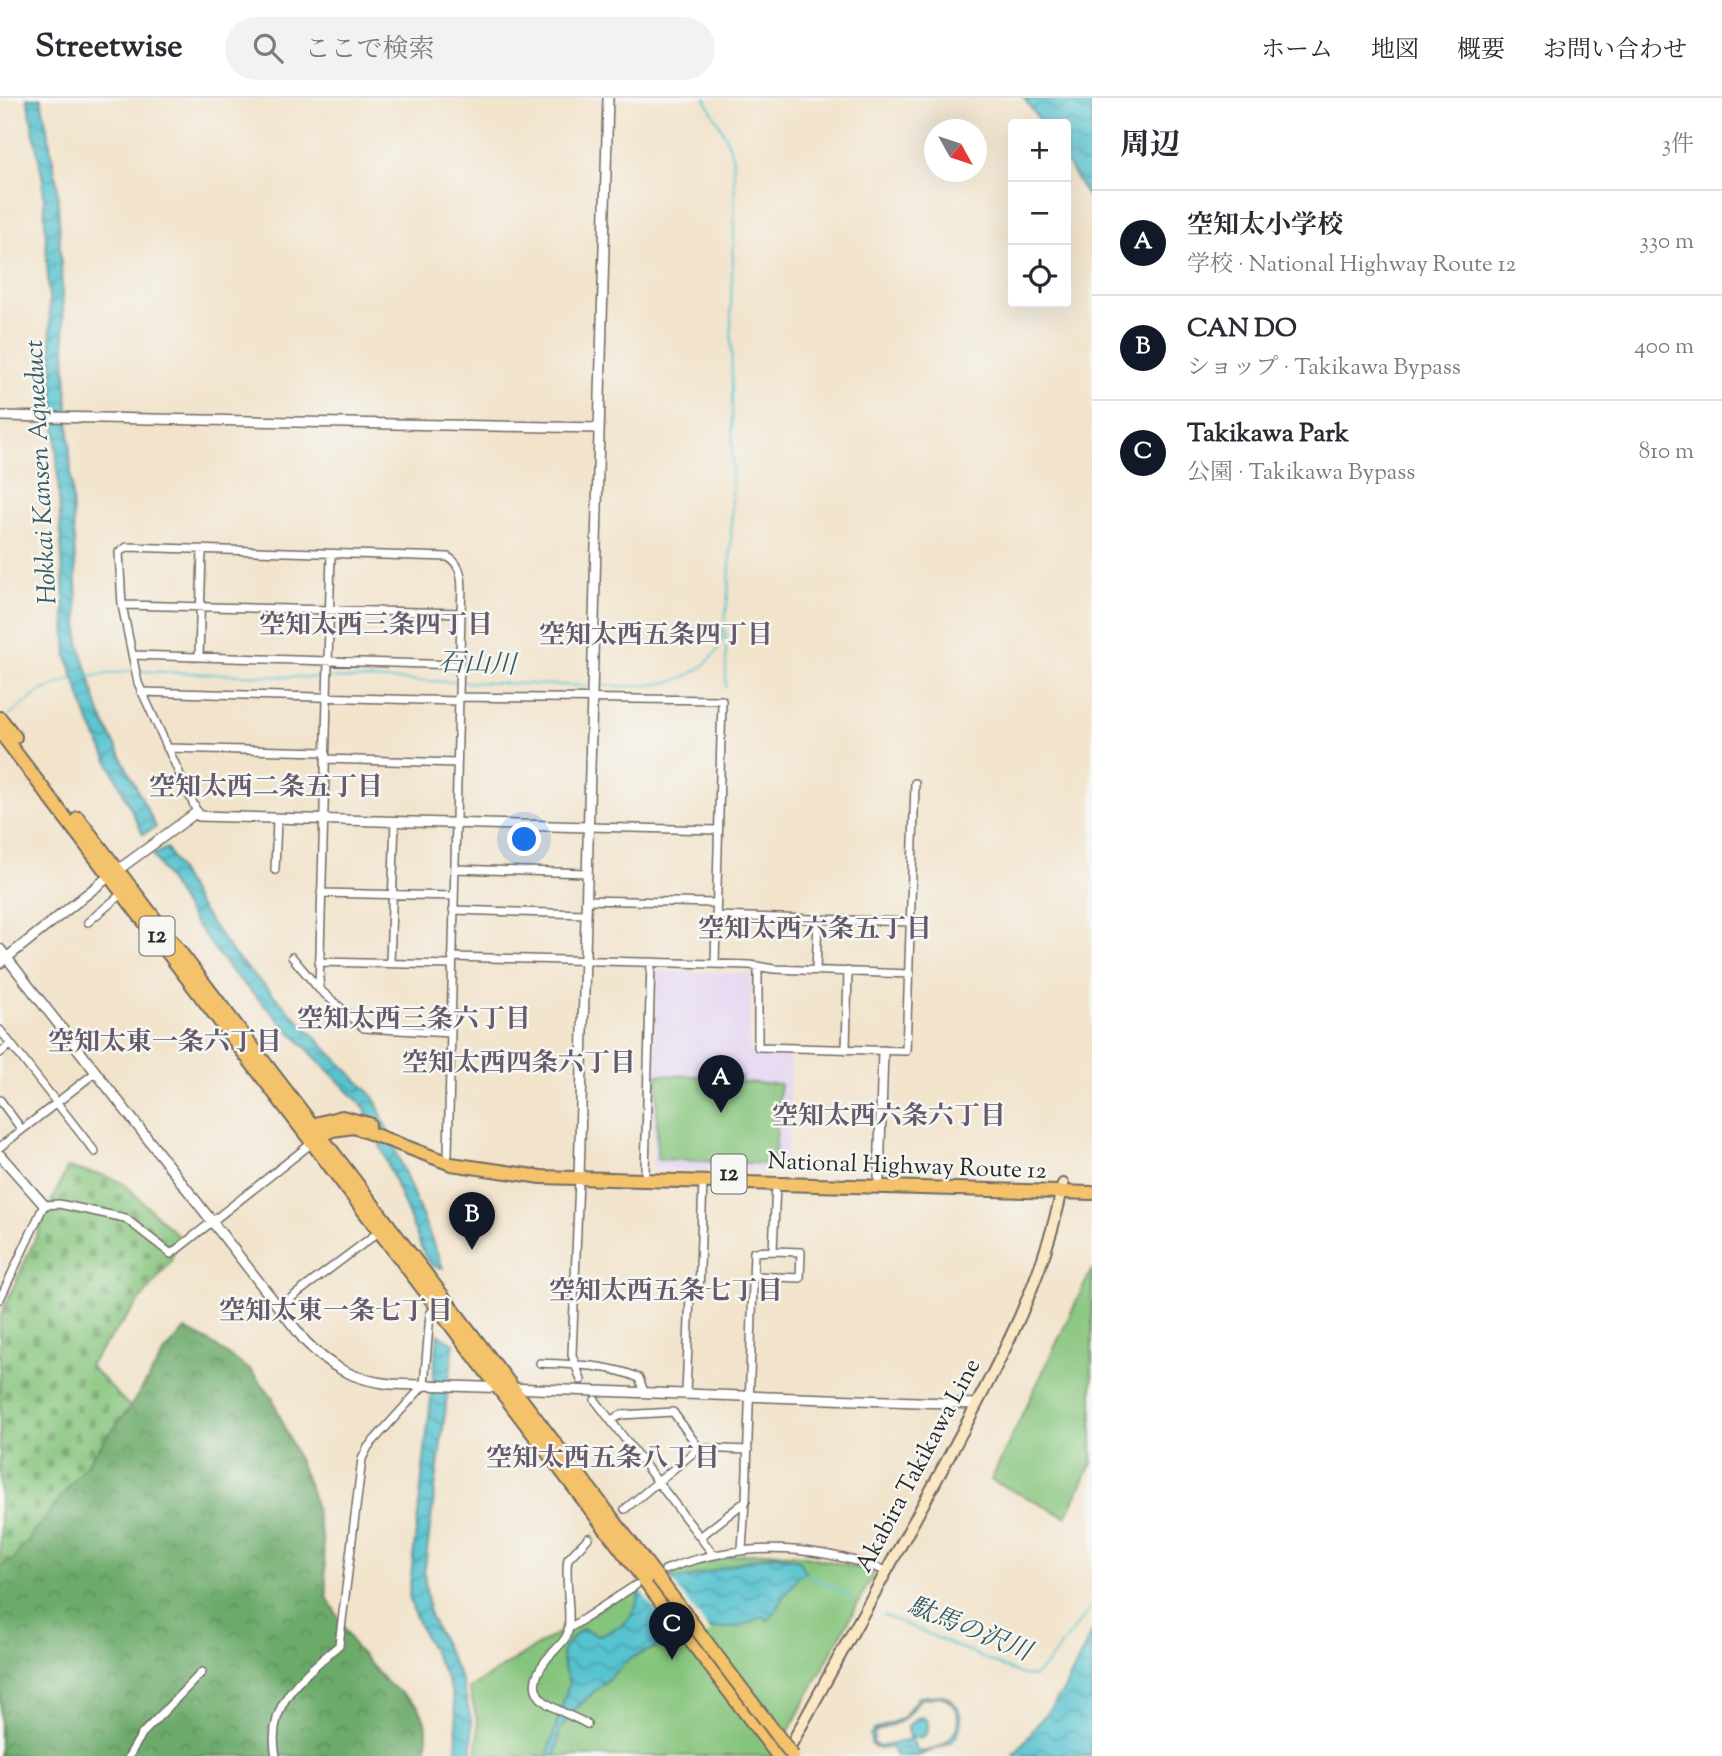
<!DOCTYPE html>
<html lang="ja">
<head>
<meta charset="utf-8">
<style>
  body { margin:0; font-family:"Sorts Mill Goudy","Noto Serif JP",serif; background:#f2f2f3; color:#2b2b33 }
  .controls { position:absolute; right:21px; top:21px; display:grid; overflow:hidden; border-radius:7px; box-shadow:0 7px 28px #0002 }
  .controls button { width:63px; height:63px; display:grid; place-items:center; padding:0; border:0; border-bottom:2px solid #e1e1e2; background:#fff; color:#2b2b33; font:35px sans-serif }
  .compass { position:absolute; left:924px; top:21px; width:63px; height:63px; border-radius:50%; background:#fff; box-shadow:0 7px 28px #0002; rotate:130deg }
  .you { position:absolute; left:525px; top:742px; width:24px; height:24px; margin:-18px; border:5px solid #fff; border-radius:50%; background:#1a73e8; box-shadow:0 0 0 10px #1a73e833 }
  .badge { display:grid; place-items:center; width:46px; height:46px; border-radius:50%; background:#111827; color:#fff; font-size:23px; font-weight:700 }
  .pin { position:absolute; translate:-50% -58px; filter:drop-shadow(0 2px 4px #0008) }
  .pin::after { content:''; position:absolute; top:37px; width:24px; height:21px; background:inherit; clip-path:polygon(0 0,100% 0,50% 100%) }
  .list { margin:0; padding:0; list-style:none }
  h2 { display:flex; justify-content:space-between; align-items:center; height:91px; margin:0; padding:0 28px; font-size:30px }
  h2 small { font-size:23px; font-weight:400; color:#7c7c81 }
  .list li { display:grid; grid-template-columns:46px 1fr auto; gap:21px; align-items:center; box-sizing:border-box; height:105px; padding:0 28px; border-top:2px solid #e1e1e2 }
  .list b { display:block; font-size:26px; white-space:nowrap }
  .list p { margin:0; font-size:23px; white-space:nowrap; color:#7c7c81 }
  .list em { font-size:23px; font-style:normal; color:#7c7c81 }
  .icon { flex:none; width:38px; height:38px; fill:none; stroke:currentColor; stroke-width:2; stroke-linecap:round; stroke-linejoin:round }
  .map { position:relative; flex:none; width:1092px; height:1658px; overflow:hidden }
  header { display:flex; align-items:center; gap:42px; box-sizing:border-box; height:98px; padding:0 35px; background:#fff; border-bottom:2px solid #e1e1e2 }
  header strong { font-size:33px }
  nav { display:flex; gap:38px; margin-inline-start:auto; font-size:24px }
  .search { width:490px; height:63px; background:#f2f2f3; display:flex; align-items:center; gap:18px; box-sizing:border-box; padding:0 24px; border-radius:38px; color:#7c7c81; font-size:26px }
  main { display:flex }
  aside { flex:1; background:#fff }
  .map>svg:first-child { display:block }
  .built { fill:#e3d3f2 }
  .green { fill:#85c47b; stroke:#587853; stroke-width:2 }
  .forest { fill:url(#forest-crowns); stroke:#4c6a4b; stroke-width:2 }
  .cemetery { fill:url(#cemetery-stones); stroke:#587853; stroke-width:2 }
  .water { fill:url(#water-waves); stroke:#41777e; stroke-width:2; fill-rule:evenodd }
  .pier { fill:#f2e3cb }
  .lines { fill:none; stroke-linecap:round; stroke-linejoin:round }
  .stream { stroke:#57c3d0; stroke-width:2 }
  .minor-tunnel { stroke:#cabeab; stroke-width:7; stroke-dasharray:7 3.5; stroke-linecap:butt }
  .minor-casing { stroke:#716b63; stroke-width:10 }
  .tertiary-casing { stroke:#716b63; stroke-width:12 }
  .secondary-casing { stroke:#716b63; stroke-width:14 }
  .trunk-casing { stroke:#716b63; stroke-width:16 }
  .minor { stroke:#fff; stroke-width:7 }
  .tertiary { stroke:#fff; stroke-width:9 }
  .secondary { stroke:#fbe7c3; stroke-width:10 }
  .trunk { stroke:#f4c26a; stroke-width:12 }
  .trunk-bridge-casing { stroke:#716b63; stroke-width:16; stroke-linecap:butt }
  .trunk-bridge { stroke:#f4c26a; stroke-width:12 }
  .labels { text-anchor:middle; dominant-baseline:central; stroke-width:5; stroke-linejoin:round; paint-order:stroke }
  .shield { fill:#f6f6f2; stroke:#686867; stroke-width:2 }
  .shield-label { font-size:23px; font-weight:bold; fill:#2b2b2b }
  .street-label { font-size:24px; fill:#2b2b2b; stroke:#f6f6f2 }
  .water-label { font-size:26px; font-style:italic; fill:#38595d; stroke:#f6f6f2 }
  .neighbourhood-label { font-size:26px; font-weight:bold; fill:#65596b; stroke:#f6f6f2 }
</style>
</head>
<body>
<header>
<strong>Streetwise</strong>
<div class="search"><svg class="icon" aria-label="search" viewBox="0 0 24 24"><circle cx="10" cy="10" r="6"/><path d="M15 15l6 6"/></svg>ここで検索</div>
<nav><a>ホーム</a><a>地図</a><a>概要</a><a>お問い合わせ</a></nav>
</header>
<main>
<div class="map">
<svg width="1092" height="1658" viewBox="0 0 1092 1658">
  <defs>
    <pattern id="forest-crowns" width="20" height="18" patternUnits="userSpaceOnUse" patternTransform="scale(1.75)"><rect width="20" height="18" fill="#6caa6b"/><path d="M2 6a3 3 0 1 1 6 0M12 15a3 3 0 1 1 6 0" fill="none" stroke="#598b58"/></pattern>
    <pattern id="cemetery-stones" width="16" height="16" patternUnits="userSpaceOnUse" patternTransform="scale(1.75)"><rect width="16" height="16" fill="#85c47b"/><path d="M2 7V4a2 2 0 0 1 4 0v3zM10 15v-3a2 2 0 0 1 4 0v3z" fill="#6d9f65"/></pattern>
    <pattern id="water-waves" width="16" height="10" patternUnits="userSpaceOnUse" patternTransform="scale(1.75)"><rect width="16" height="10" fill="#57c3d0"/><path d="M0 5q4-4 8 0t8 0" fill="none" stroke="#489fa9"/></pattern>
  </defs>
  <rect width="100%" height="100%" fill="#f6f6f2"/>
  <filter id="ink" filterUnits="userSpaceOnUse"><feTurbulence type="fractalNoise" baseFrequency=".0143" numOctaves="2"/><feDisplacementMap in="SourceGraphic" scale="14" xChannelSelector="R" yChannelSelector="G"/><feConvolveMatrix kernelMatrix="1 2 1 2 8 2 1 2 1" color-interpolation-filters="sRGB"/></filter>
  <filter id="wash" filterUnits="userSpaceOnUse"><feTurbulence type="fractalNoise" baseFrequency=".00686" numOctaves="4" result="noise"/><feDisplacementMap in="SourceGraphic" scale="28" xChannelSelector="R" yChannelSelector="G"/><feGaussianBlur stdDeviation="1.57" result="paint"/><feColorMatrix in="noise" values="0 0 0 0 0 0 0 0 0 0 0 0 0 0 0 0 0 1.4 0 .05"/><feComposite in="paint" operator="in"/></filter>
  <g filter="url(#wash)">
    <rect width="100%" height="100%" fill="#f2e3cb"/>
    <path class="built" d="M657,873l95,3 -3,80 42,3 -5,115 -134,-3z"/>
    <path class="green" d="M657,977l84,2v5l39,2 -5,71 -7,9 -111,-5z
      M1092,1171v194l-26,54 -75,-37z
      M767,1454l35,3 73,17 -100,184h-298l1,-32 -9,-36c68,-40 174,-116 250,-130 16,-3 32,-4 48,-6z"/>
    <path class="forest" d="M185,1231l25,13 41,29 21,26 40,96 11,50 4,54 28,50 30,34 34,26 8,20v29h-427v-189l12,-7 118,-153 35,-55z"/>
    <path class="cemetery" d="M67,1070l35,7 21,8 55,53 -7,25 -82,104 41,42 -118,154 -12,6v-250z"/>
    <path class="water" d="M27,0h14l16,84 22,461 21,71 56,113 -13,7 -56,-117 -20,-61 -24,-476z
      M1024,0h68v106l-26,-42v-38h-24z
      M167,750l29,54 39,54 139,141 69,171 -11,-2 -7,-10 -60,-148 -135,-138 -38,-51 -39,-64z
      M438,1236l16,9 -30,231 6,42 31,63 6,23 5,23v31h-15c0,-25 1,-53 -10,-76 -13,-30 -31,-52 -38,-85z
      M776,1457l23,5 7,12 -8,4c-5,11 -12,15 -17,24 -5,9 -4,13 -13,20l-5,-4 -23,11 -30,2 -37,11 -42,18 -60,55 -11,17 -5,26h-8l22,-73c-9,-30 -13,-31 13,-54l16,6c25,-8 35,-14 41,-39l-3,-3 33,-17 6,4c35,-5 66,-22 101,-25z
      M1092,1534v124h-79l51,-66z
      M943,1597c20,9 23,30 9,47l-34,14h-22l-5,-9 -11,2 -8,-4 -2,-9 4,-6 29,-12 15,-21zM941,1598c36,18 8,59 -24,55l-6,-14 9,2 8,-7v-10l-5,-5 -6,1 -9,8 1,14 -30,7 -6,-4 2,-11 28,-12 17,-21z"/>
    <path class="pier" d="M667,1476l44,59 -31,9 -42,-54z"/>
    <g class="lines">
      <path class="stream" d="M726,534v55
        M140,573l183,7
        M85,579l46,-6
        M329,580l127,4
        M462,584l127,4
        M595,588c44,-1 92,6 121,-34 23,-31 15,-288 15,-343 1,-49 6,-100 2,-148 -2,-21 -19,-44 -28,-63
        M10,617l31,-24 31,-12
        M804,1475l48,24
        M884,1517l136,59 13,3 15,-14 44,-57"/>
    </g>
  </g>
  <g filter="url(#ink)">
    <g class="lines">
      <path class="minor-tunnel" d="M588,1440l37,-29"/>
      <defs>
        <path id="minor" d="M122,507l339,8
          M132,557l327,10
          M199,559l3,-107
          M141,594l317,9
          M458,599l264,3 -7,263
          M167,650l158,4
          M325,661l132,4
          M197,714l-59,-129 -16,-78 -3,-53 8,-5 321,10c19,10 13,37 13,56l-13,542
          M588,729l129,3
          M455,771l132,4
          M275,772l2,-51
          M321,795l133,3
          M586,802l129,3
          M453,812l133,4
          M716,818l196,6
          M88,824l36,-30
          M292,859l27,32 45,39 86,5
          M452,859l298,8 24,4 136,5
          M319,864l133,3
          M390,865l5,-142
          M758,869v80l148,4 9,-268
          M816,873l2,-52
          M319,891l12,-435
          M0,932l95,122
          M846,952l2,-79
          M0,955l11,-9
          M0,1002l22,30
          M0,1049l96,-75
          M645,1074l6,-210
          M579,1081l-7,176 9,25
          M754,1178l46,2 1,-26 -28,-1
          M0,1201l44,-94 15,-1 66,14 46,36 141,-111
          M279,1209l101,-76
          M540,1265c33,2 68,1 99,15l5,14
          M686,1295l4,-98h9l4,-114
          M595,1302l118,154
          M611,1322l10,-5 52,-3 26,36
          M625,1411l74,-61 49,2
          M700,1439l46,-36 8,-249 19,-1 3,-67
          M742,1452l3,-48
          M665,1472c73,-29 148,-26 221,1
          M568,1531l68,-44
          M587,1626c-29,-16 -72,-24 -41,-64 6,-8 17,-16 21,-25 6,-15 -3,-57 1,-76l20,-21
          M129,1658l13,-22 60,-62
          M276,1658c-11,-54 29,-81 63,-111l23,-186 6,-12 56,-62 6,-71 6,-8"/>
        <path id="tertiary" d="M0,318l599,12
          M0,851l305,392c25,26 49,39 85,43l587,20
          M0,865l111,-88 86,-63 2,4 389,11
          M0,1057l44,50
          M579,1081l29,-1081
          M879,1081l4,-128"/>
        <path id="secondary" d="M785,1658c53,-98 108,-195 161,-294 47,-88 98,-178 117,-278"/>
        <path id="trunk" d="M0,620l15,19
          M0,634l778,1024
          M78,720l579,759
          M312,1027l30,-8 27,7
          M315,1042l17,-10 22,-3 97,37 90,13 551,16"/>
      </defs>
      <use href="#minor" class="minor-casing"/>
      <use href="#tertiary" class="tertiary-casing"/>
      <use href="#secondary" class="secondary-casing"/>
      <use href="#trunk" class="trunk-casing"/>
      <use href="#minor" class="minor"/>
      <use href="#tertiary" class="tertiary"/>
      <use href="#secondary" class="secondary"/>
      <use href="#trunk" class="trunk"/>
      <defs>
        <path id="trunk-bridge" d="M657,1479l136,179"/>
      </defs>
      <use href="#trunk-bridge" class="trunk-bridge-casing"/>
      <use href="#trunk-bridge" class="trunk-bridge"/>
    </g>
  </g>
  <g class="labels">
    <g class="shield">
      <rect x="139.5" y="818.5" width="35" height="39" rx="5"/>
      <rect x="711.5" y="1056.5" width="35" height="39" rx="5"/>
    </g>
    <g class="shield-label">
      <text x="157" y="838">12</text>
      <text x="729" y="1076">12</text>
    </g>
    <g class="street-label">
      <text transform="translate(907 1069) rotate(2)">National Highway Route 12</text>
      <text transform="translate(919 1368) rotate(-62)">Akabira Takikawa Line</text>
    </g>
    <g class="water-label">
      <text transform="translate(42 374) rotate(-93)">Hokkai Kansen Aqueduct</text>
      <text transform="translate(477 567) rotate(2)">石山川</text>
      <text transform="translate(969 1532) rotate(22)">駄馬の沢川</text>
    </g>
    <g class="neighbourhood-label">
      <text x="376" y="528">空知太西三条四丁目</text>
      <text x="656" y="538">空知太西五条四丁目</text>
      <text x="266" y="690">空知太西二条五丁目</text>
      <text x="815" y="832">空知太西六条五丁目</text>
      <text x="414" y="922">空知太西三条六丁目</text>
      <text x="165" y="945">空知太東一条六丁目</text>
      <text x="519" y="966">空知太西四条六丁目</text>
      <text x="889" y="1019">空知太西六条六丁目</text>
      <text x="666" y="1194">空知太西五条七丁目</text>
      <text x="336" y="1214">空知太東一条七丁目</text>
      <text x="603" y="1361">空知太西五条八丁目</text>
    </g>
  </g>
</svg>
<div class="controls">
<button>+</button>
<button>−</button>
<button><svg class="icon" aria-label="locate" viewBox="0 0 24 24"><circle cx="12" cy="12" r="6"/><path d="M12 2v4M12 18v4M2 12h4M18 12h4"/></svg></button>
</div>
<svg class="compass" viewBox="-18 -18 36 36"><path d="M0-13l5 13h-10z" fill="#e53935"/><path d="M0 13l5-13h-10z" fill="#7c7c81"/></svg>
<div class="you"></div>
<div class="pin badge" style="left:721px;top:1015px">A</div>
<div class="pin badge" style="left:472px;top:1152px">B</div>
<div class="pin badge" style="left:672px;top:1562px">C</div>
</div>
<aside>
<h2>周辺<small>3件</small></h2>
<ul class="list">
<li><span class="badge">A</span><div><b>空知太小学校</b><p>学校 · National Highway Route 12</p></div><em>330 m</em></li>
<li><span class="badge">B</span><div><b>CAN DO</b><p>ショップ · Takikawa Bypass</p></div><em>400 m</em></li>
<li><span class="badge">C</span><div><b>Takikawa Park</b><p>公園 · Takikawa Bypass</p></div><em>810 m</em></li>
</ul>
</aside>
</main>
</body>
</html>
